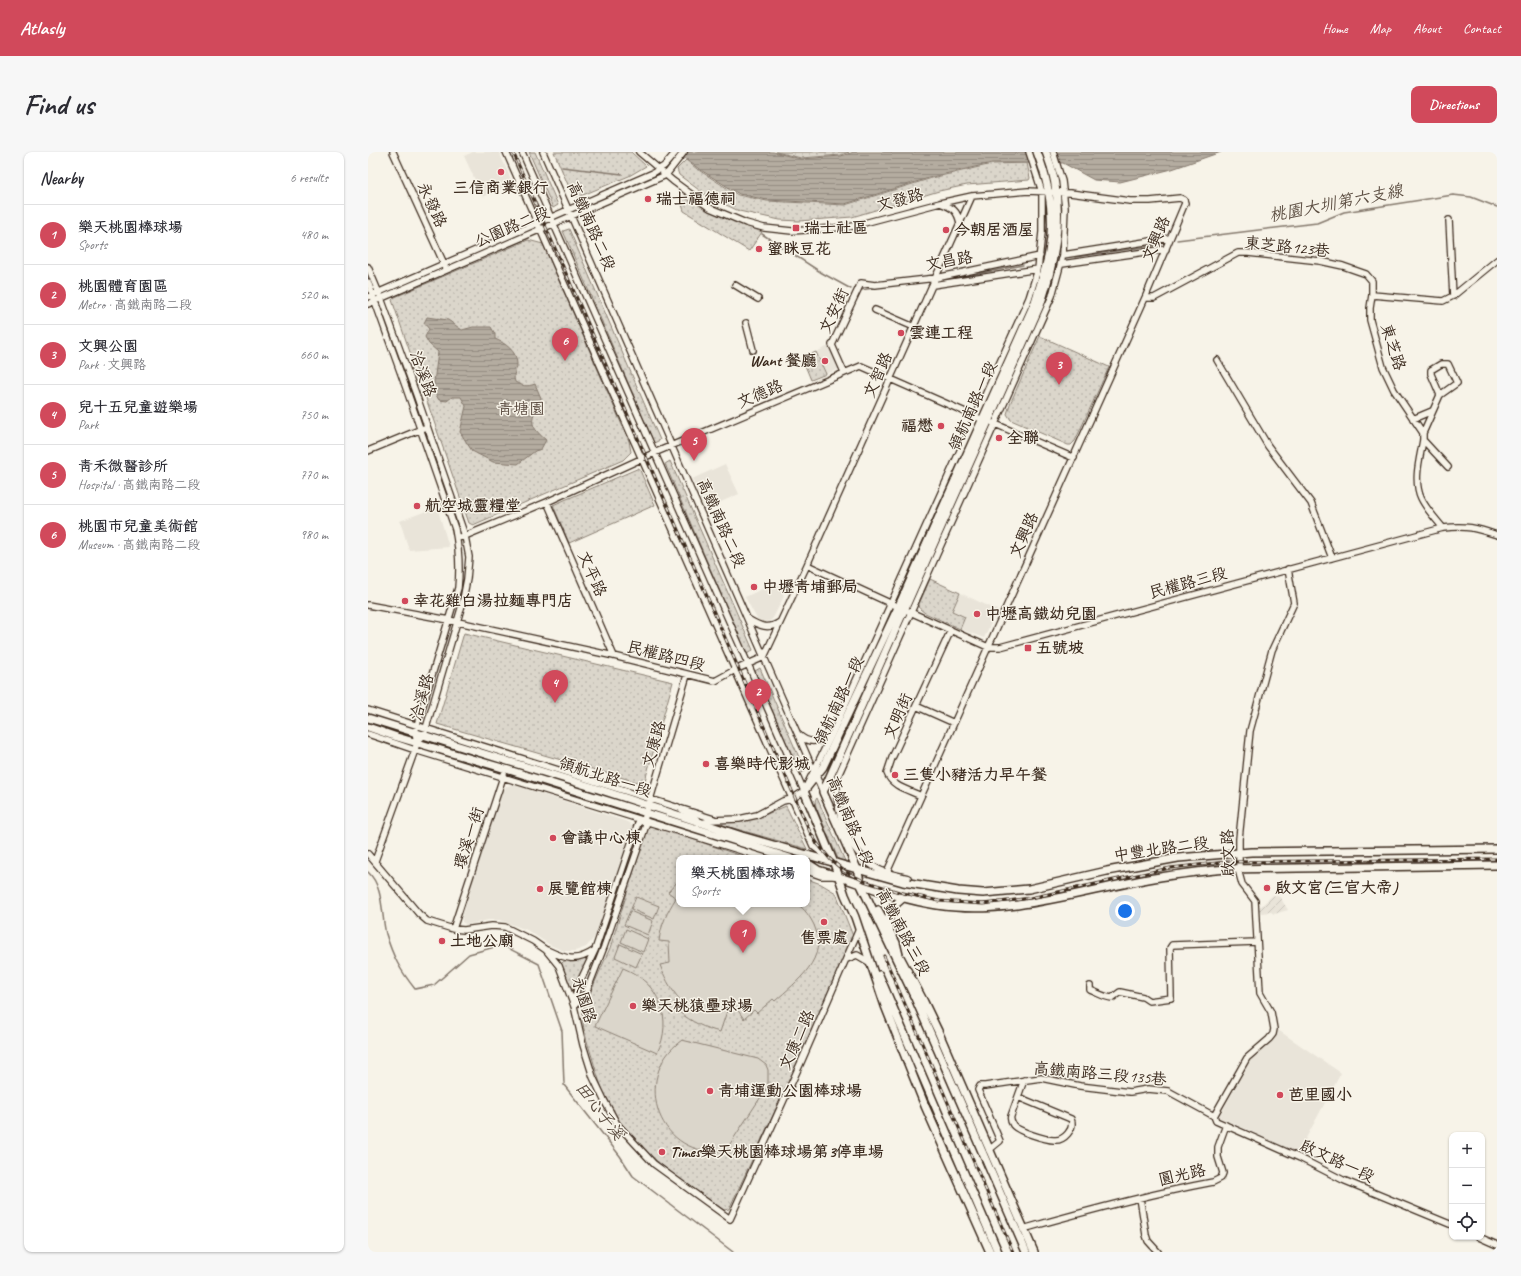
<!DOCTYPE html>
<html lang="en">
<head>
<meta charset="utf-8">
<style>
  body { margin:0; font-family:Caveat,"LXGW WenKai TC",sans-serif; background:#f7f7f7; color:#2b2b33 }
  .controls { position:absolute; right:12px; bottom:12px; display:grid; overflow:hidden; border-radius:8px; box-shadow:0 1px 3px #0004 }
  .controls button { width:36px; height:36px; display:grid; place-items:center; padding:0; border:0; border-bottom:1px solid #e1e1e2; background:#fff; color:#2b2b33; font:20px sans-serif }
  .you { position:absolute; left:757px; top:759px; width:14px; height:14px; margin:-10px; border:3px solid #fff; border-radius:50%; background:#1a73e8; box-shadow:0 0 0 6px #1a73e833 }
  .badge { display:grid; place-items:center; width:26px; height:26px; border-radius:50%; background:#d1495b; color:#fff; font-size:13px; font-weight:700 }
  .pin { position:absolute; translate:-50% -33px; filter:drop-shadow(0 1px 2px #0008) }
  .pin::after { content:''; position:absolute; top:21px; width:14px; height:12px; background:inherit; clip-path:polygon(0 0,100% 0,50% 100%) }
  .popup { position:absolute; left:308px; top:703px; width:134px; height:52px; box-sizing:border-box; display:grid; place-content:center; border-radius:8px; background:#fff; filter:drop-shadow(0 1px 3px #0005); font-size:13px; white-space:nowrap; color:#7c7c81 }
  .popup b { font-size:15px; color:#2b2b33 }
  .popup::after { content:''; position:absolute; left:50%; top:100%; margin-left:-8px; border:8px solid transparent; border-top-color:#fff }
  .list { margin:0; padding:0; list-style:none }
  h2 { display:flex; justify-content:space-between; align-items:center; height:52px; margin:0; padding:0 16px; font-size:17px }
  h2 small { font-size:13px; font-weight:400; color:#7c7c81 }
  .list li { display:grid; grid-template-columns:26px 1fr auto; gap:12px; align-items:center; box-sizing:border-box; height:60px; padding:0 16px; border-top:1px solid #e1e1e2 }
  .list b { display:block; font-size:15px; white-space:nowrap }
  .list p { margin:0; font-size:13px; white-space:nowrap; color:#7c7c81 }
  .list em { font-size:13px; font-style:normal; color:#7c7c81 }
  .icon { flex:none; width:22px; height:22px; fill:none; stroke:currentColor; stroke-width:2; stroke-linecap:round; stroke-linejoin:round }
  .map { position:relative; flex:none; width:1129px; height:1100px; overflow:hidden; border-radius:8px }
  header { display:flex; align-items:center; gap:24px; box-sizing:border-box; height:56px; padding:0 20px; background:#d1495b; color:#fff }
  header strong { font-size:19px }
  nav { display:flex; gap:22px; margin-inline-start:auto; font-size:14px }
  .intro { display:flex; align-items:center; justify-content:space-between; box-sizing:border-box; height:96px; padding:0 24px }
  h1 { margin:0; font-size:28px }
  .button { padding:10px 18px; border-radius:8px; background:#d1495b; color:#fff; font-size:14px; font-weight:700 }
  main { display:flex; gap:24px; padding:0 24px }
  aside { flex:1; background:#fff; border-radius:8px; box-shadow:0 1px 3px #0004 }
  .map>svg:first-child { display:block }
  .built { fill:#e9e4d9 }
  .industrial { fill:url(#industrial-furrows) }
  .grass { fill:url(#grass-dots); stroke:#8b8074 }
  .pitch { fill:#dbd6cb; stroke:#8b8074 }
  .water { fill:url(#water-rules); stroke:#84786c }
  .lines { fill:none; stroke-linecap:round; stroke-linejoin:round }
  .stream { stroke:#84786c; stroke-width:1.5 }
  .minor-casing { stroke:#3b2a1e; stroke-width:8 }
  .major-casing { stroke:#3b2a1e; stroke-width:10 }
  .minor { stroke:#f7f3e8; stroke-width:5.5 }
  .major { stroke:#f7f3e8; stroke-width:7 }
  .rail-casing { stroke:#3b2a1e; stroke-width:3 }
  .rail { stroke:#f7f3e8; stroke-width:1.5; stroke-dasharray:4.5; stroke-linecap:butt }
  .poi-dot { fill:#d1495b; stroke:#f7f3e8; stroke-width:1.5 }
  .labels { text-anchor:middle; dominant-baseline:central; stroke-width:3; stroke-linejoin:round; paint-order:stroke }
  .poi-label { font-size:16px; font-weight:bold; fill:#3b2a1e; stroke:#f7f3e8; text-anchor:start }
  .street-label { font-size:16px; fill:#3b2a1e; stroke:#f7f3e8 }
  .park-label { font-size:16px; fill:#5b4c41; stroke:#f7f3e8 }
  .water-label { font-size:17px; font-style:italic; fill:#5f5145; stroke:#f7f3e8 }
</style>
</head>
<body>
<header>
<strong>Atlasly</strong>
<nav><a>Home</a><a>Map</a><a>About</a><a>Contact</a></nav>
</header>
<div class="intro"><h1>Find us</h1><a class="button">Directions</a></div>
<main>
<aside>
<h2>Nearby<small>6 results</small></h2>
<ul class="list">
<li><span class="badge">1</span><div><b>樂天桃園棒球場</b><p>Sports</p></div><em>480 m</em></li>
<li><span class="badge">2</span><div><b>桃園體育園區</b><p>Metro · 高鐵南路二段</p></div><em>520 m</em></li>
<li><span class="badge">3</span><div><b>文興公園</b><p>Park · 文興路</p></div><em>660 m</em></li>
<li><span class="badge">4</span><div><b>兒十五兒童遊樂場</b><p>Park</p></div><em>750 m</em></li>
<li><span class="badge">5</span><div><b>青禾微醫診所</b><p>Hospital · 高鐵南路二段</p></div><em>770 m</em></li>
<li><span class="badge">6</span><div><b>桃園市兒童美術館</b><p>Museum · 高鐵南路二段</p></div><em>980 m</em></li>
</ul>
</aside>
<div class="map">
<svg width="1129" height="1100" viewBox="0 0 1129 1100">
  <defs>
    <pattern id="industrial-furrows" width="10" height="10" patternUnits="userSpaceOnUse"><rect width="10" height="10" fill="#e9e4d9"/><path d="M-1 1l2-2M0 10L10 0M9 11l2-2" fill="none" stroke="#c9c4ba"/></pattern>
    <pattern id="grass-dots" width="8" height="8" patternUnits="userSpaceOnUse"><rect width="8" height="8" fill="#dbd6cb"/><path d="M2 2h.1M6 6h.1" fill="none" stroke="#bdb8ae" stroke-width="1.8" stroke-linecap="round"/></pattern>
    <pattern id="water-rules" width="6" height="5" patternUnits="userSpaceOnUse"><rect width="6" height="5" fill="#b4aca0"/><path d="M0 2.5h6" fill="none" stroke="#948c82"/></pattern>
  </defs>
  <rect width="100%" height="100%" fill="#f7f3e8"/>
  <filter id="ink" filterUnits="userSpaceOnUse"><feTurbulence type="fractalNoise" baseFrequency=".025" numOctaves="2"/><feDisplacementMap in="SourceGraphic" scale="8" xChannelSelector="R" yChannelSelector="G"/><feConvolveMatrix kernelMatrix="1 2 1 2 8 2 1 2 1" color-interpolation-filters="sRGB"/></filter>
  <g filter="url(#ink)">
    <path class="built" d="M105,0h26l14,32 -30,13 -19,-41z
      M461,194l10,23 -13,5 -10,-22z
      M357,312l14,30 -34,15 -13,-30z
      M69,355l12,40 -40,3 -9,-29z
      M409,430l7,14 -11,22 -3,3 -7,1 -6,-3 -12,-22z
      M592,441l37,17 -13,28 -24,-9 5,-12 -13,-6z
      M144,632l113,37 4,2 3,3v4l-35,105 -11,12 -11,4h-11l-14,-6 -23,-15 -28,-10h-11l-21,5 -5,-3v-6l39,-123 3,-5z
      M910,878l63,43 -43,80 -79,-36 34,-61 17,-13z"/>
    <path class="industrial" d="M905,743l7,2 8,13 -14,4 -3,-2 -9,1 -5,-2v-5h4z"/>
    <path class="grass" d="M161,0h6l23,53 -5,3z
      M186,0h77l15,14 -17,10 -51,21 -6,-3z
      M408,0h73l-8,3 -40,3z
      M318,8l11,9 41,26 29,6 78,4 87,-27 60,-14 35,-1 3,15 -1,2 -62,5 -28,6 -87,26 -53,4 -19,-1 -41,-9 -32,-15 -28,-21 -2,-6z
      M311,43l46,23 37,14 -13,19 -65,-40z
      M201,77l91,211 -6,3 -91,-212z
      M160,88l15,4 86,197 2,11 -8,8 -150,65 -4,-2 -77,-223 3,-3z
      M672,184l69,31 -34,74 -4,4h-3l-57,-25 -4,-6 3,-10z
      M448,200l10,22 -15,6 -9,-22z
      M302,309l83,189 -6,4 -82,-190z
      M271,316l16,37 -86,38 -16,-38z
      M562,427l30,14 -8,18 13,6 -5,12 -35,-16 -5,-4 -1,-5z
      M96,481l209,49 -29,102 -207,-60z
      M392,516l45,103 -5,3 -45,-103z
      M449,646l28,63h-6l-23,-54 -1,-6z
      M418,654l21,43 -95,-27 29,-1 19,-4z
      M284,673l95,33h-68v46h128v-25l14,5 15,9 17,43 -40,94 -84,179 -5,1c-38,-27 -82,-54 -108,-93 -12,-18 -18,-40 -24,-60 -5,-16 -11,-31 -9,-48l27,-61 37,-120z
      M220,806l1,4 -12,25 -4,1 -3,-2 -9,-22c5,-7 19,-5 27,-6z"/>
    <path class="pitch" d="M311,728v24h118c8,5 13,13 17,21 15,34 -17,56 -39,76l-2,-2 -16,14 -3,-3 -10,9 -7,-10 -10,2 -7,21c-16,-4 -28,-10 -41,-20l6,-7c-12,-12 -19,-24 -25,-40l10,-2 -1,-21 -10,-1c2,-16 8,-29 17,-43l-8,-6z
      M268,745l23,9 -5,13 -23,-10z
      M262,759l23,10 -5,14 -24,-10z
      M258,777l22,10 -5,13 -22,-10z
      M252,792l22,10 -6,13 -21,-10z
      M255,816c36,14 51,51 34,85l-62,-27z
      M314,888l76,19 8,6 2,5v16l-42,64c-66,12 -97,-72 -44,-110z"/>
    <path class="water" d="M308,0h97l28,7 40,-3 13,-4h367l-49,17 -52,13 -26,-2 -31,-17h-71l-60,14 -87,27 -78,-4 -28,-6 -40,-25z
      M59,165l21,3 14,10 11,-3h18l4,7v5c10,4 22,12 22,25 0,8 -5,8 -2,18 7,4 12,5 20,2l6,14c-10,21 -14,26 5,42l-5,9 -6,2 -17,13 -25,-2 -21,-11 -12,-19 6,-26 -5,-9h-9l-5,4 -8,-1 -6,-10 5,-38 -9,-8 -4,-7 4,-8 -5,-6z"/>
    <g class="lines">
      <path class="stream" d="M194,15l60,7
        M394,82l60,39 29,16
        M809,88l140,-17 27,-11 109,-17 18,2 26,10
        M707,105l82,-12
        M582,127l73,-14
        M493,138l19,-3
        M0,720c16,15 13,42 18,62 7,23 14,36 29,55l19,-4 35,-31 33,-9 37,19 23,67 2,54 56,71 13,20 100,76"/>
      <defs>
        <path id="minor" d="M25,0l52,114
          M138,0l307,694 18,14
          M154,0l282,639
          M175,0l280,640
          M271,0l34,29 37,27 36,15 18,5 28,3 57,-4 91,-24 32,-7 56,-5 42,2 60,8h20l30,-3 4,2 1,3 -40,95 -258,574
          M298,23l18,-23
          M572,51c13,5 17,7 20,20
          M1081,68l4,76
          M695,103l107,-17
          M694,112l104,-15
          M0,115l13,31 35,96 49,142 4,21 -2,22 -5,26 -38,130 -3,3
          M0,130l38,106 49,141c4,20 5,39 3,59l-43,144 2,10 -2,8 -40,111
          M367,133l23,14
          M565,133l105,-16
          M1004,143l71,6 10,-5 44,-36
          M0,145l285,-124 11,-7 12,-14
          M777,146h9l84,-45h10l72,8 23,5 23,8 6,7v14l-2,13v12l13,47 11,23 29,43v7c-3,18 -10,40 -2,58 5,11 15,21 22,30
          M0,152l298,-129
          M507,158l39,17
          M378,171l7,27
          M849,208l51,86 43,57 21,55
          M476,220l-12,-27 29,-62 14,2 61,-7 104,-22
          M1045,267l19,-8
          M625,271l81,35
          M1055,281l17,-38 17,-12 -9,-19h-7l-10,6v4l9,21
          M1055,288l25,27
          M0,299l56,-23
          M179,350l67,154
          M89,386l8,-2 82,-34 107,-49 207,-87 118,52
          M439,413l87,40
          M0,453l81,15 165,36 101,25 20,-11 29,-13 43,-92 165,-369
          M540,459l80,36h12l443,-119c23,-3 33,0 54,7
          M380,467c11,7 21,11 32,3
          M548,554l38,17
          M0,558l346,109
          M0,582l47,16 350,108
          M431,583c10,10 21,6 32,1
          M553,644c-12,-6 -29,-9 -34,-23l5,-15 59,-128
          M310,655l24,16 9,-3 28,-1 18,-4 26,-14 9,-2 12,-8 27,-55 198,-438 9,-29 4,-37v-40l-13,-40
          M0,702l51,60 8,7 26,8 11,1 28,-4 13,1 28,14 13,9 13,16 15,40 9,39 10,32 11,23 13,24 37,40 76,55 72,-159 57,-131
          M439,719l14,5h13
          M540,726c-10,-3 -21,-4 -30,-9 -32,-18 -43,-56 -41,-91l215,-482 11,-41 2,-47 -3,-27 -9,-29
          M85,777l51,-155
          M179,798c19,9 29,13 48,0
          M479,807l10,-4 12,7
          M722,834v4c8,3 14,7 22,8l8,-6 23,5 6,4 22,-3 -1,-50 2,-3 85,-3
          M206,854l12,-13 18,-46 42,-122 -2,-5 43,-145
          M206,854l3,-18 18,-38 42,-124 1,-3 6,-3
          M650,945l53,22c4,10 -7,22 -17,21 -8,0 -37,-9 -41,-15 -2,-3 -3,-6 -2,-9l13,-36
          M846,964l33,-58 22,-19 4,-5 1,-5 -3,-17 -11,-19 -5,-92 -13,-17 -3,-11v-34l11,-108 22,-81 22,-47 -6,-34
          M846,964l2,5 84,37 43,22 109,45
          M621,998l11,-9 -22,-51 2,-4h5l56,-8 39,8 50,6 18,-3 20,2 46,25
          M772,1046l6,37 2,6 10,11
          M655,1077c63,-18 126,-35 190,-47l8,-4 2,-5 -5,-16v-10l8,-22
          M1111,1085l18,8"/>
        <path id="major" d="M0,566l227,70 147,48 69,20 92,26 55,9 25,2 46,-4 78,-18 71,-13 73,-6 246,-3
          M0,575l29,10 109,32 284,89
          M439,711l11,7c40,12 78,29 119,35 65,10 128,-9 191,-22 32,-7 65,-11 99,-14l270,-4
          M510,758l18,33 3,12 25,47 14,29 96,221
          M522,776c-4,-16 1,-20 13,-30
          M511,823l119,277
          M622,1100l-65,-146 -40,-100 -30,-89 -10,-22 -11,-32 -30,-72 19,-24 79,-168 133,-297c5,-17 11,-33 14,-50 6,-33 0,-69 -12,-100
          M658,1100l-111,-254 -54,-113 -4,-16 -34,-77 218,-489c16,-49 25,-101 5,-151"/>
      </defs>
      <use href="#minor" class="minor-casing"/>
      <use href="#major" class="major-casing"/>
      <use href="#minor" class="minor"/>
      <use href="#major" class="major"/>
      <defs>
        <path id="rail" d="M145,0l297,680 7,11 13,16 14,12 20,10 35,11 40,9 44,3 47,-6 140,-30 56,-6 271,-3
          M516,804l129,296"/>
      </defs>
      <use href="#rail" class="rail-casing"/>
      <use href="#rail" class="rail"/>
    </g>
  </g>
  <g class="poi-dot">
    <circle cx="133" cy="20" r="4"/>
    <circle cx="280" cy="47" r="4"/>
    <rect x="424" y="72" width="8" height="8" rx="2"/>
    <circle cx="578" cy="78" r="4"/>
    <circle cx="391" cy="97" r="4"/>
    <circle cx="533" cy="181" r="4"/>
    <circle cx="457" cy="209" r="4"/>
    <circle cx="573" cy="274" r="4"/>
    <circle cx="631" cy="286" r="4"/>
    <circle cx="49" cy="354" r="4"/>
    <circle cx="386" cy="435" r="4"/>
    <circle cx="37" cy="449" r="4"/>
    <circle cx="609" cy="462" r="4"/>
    <rect x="656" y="492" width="8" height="8" rx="2"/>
    <circle cx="338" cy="612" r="4"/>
    <circle cx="527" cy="623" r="4"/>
    <circle cx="185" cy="686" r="4"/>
    <circle cx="899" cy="736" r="4"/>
    <circle cx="172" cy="737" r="4"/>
    <circle cx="456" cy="770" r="4"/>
    <circle cx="74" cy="789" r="4"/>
    <circle cx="265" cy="854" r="4"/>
    <circle cx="342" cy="939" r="4"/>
    <circle cx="912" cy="943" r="4"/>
    <circle cx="294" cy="1000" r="4"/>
  </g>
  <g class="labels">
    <g class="poi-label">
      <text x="133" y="36" text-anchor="middle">三信商業銀行</text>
      <text x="288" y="47">瑞士福德祠</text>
      <text x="436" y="76">瑞士社區</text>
      <text x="586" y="78">今朝居酒屋</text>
      <text x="399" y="97">蜜眯豆花</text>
      <text x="541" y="181">雲連工程</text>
      <text x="449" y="209" text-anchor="end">Want 餐廳</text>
      <text x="565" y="274" text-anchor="end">福懋</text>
      <text x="639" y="286">全聯</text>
      <text x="57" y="354">航空城靈糧堂</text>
      <text x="394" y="435">中壢青埔郵局</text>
      <text x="45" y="449">幸花雞白湯拉麵專門店</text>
      <text x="617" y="462">中壢高鐵幼兒園</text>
      <text x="668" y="496">五號坡</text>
      <text x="346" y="612">喜樂時代影城</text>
      <text x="535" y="623">三隻小豬活力早午餐</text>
      <text x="193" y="686">會議中心棟</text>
      <text x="907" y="736">啟文宮(三官大帝)</text>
      <text x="180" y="737">展覽館棟</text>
      <text x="456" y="786" text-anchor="middle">售票處</text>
      <text x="82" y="789">土地公廟</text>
      <text x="273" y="854">樂天桃猿壘球場</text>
      <text x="350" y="939">青埔運動公園棒球場</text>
      <text x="920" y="943">芭里國小</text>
      <text x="302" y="1000">Times樂天桃園棒球場第3停車場</text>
    </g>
    <g class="street-label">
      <text transform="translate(532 48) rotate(-15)">文發路</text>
      <text transform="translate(64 53) rotate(65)">永發路</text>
      <text transform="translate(223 74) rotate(66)">高鐵南路二段</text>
      <text transform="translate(144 75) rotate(-23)">公園路二段</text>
      <text transform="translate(788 87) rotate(-67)">文興路</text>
      <text transform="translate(919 95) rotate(6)">東芝路123巷</text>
      <text transform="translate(581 109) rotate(-10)">文昌路</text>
      <text transform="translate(466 159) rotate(-65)">文安街</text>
      <text transform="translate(1025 195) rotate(72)">東芝路</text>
      <text transform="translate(55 222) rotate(70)">洽溪路</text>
      <text transform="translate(510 223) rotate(-66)">文智路</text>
      <text transform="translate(392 242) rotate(-23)">文德路</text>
      <text transform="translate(605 254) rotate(-66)">領航南路一段</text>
      <text transform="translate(353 371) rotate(66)">高鐵南路二段</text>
      <text transform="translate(656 383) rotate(-66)">文興路</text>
      <text transform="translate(224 422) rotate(66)">文平路</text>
      <text transform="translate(820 431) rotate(-15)">民權路三段</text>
      <text transform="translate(298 504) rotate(14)">民權路四段</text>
      <text transform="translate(54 545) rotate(-74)">洽溪路</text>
      <text transform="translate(471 549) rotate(-65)">領航南路一段</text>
      <text transform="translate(530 564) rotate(-66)">文明街</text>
      <text transform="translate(286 592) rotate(-74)">文康路</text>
      <text transform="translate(237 625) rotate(18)">領航北路一段</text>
      <text transform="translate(482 669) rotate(67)">高鐵南路二段</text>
      <text transform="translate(101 686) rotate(-72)">環溪一街</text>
      <text transform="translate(793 697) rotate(-8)">中豐北路二段</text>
      <text transform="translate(860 701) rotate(-91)">啟文路</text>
      <text transform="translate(535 780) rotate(62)">高鐵南路三段</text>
      <text transform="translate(216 848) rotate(73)">永園路</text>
      <text transform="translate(429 888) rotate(-66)">文康二路</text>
      <text transform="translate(732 922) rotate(5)">高鐵南路三段135巷</text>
      <text transform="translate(969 1009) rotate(25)">啟文路一段</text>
      <text transform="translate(814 1023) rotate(-13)">圓光路</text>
    </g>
    <g class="park-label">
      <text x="153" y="257">青塘園</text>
    </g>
    <g class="water-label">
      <text transform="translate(968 51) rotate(-11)">桃園大圳第六支線</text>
      <text transform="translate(232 959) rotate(52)">田心子溪</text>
    </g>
  </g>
</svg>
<div class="controls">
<button>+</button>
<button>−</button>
<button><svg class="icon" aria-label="locate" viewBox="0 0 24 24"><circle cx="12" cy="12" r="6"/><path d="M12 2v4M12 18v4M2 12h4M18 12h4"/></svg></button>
</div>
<div class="you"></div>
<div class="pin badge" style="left:375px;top:801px">1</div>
<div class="popup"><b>樂天桃園棒球場</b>Sports</div>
<div class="pin badge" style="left:390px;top:560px">2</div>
<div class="pin badge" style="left:691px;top:233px">3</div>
<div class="pin badge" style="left:187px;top:551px">4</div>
<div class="pin badge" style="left:326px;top:309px">5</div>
<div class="pin badge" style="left:197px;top:209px">6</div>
</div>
</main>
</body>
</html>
